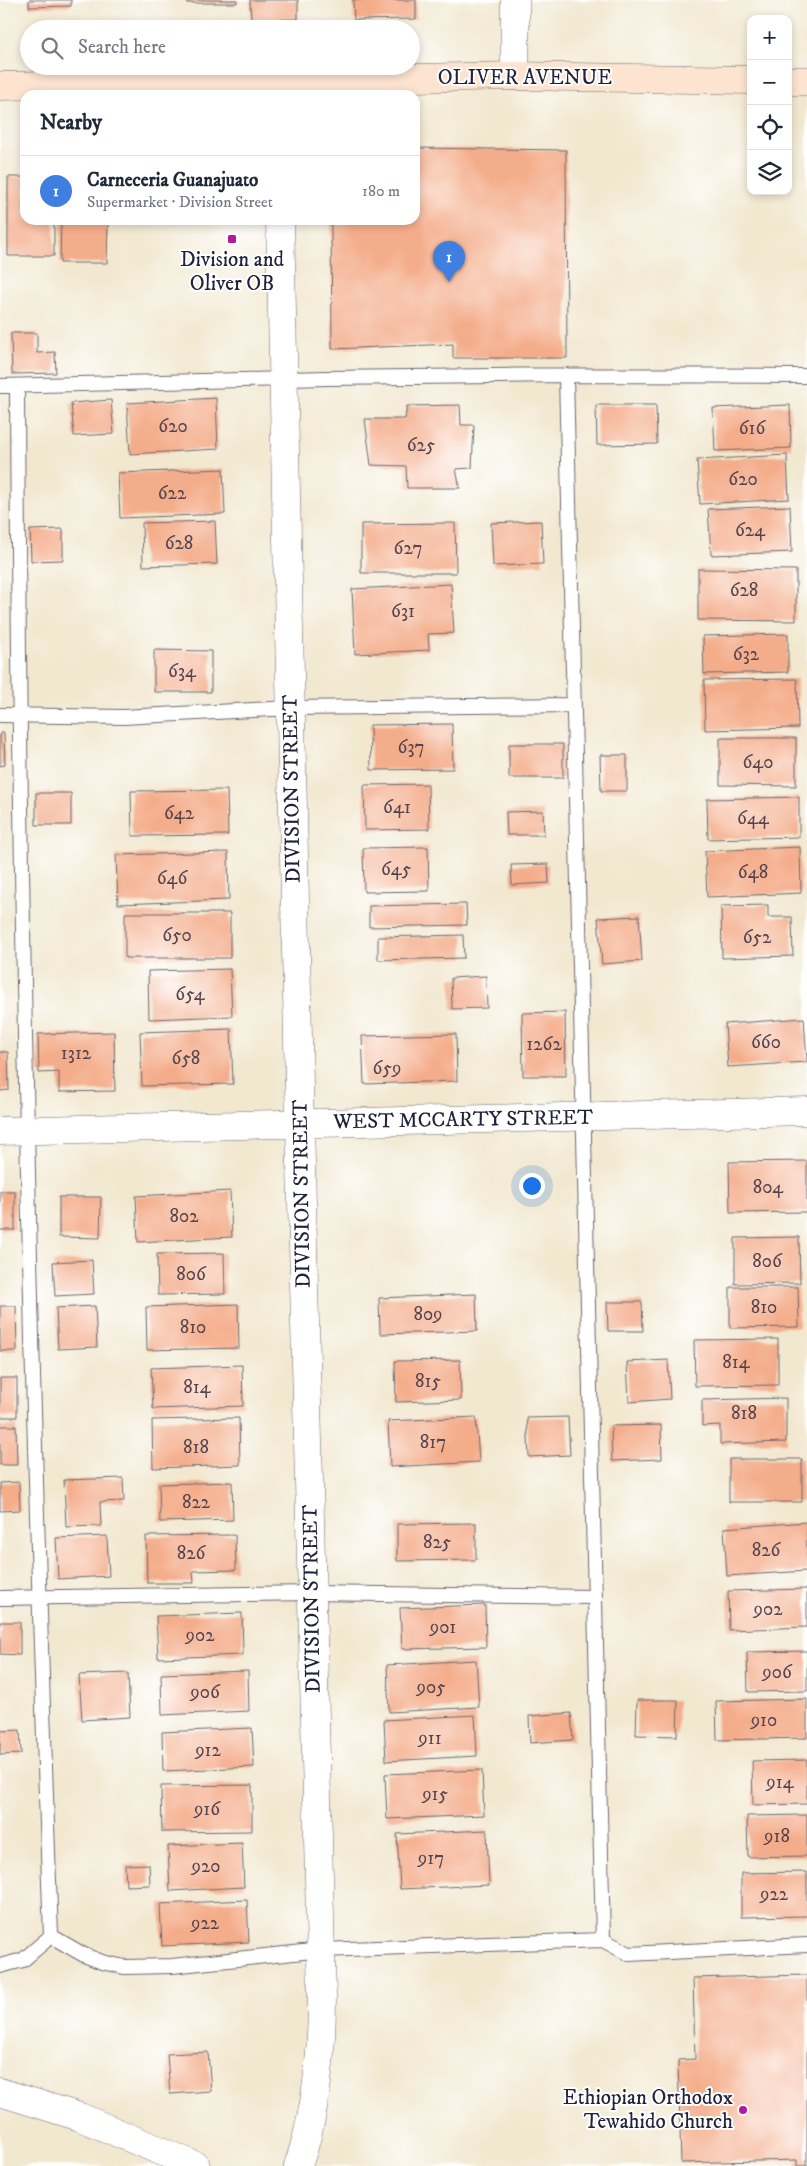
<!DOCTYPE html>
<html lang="en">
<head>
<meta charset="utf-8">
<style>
  body { margin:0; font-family:"IM FELL DW Pica",serif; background:#f2f2f3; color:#1f2937 }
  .controls { position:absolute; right:15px; top:15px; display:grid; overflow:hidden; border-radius:10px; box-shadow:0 2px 8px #0003 }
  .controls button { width:45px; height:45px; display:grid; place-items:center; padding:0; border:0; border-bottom:1px solid #e0e1e3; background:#fff; color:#1f2937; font:25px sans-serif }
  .you { position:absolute; left:531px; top:1185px; width:18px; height:18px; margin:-12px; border:4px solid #fff; border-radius:50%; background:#1a73e8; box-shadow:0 0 0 8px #1a73e833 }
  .badge { display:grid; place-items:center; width:32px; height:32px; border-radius:50%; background:#d93025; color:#fff; font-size:16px; font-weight:700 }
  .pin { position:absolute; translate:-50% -41px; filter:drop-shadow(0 1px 2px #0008) }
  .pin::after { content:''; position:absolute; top:26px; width:18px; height:15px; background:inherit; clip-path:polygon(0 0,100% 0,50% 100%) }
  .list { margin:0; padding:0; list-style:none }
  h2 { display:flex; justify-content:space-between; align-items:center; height:65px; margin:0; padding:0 20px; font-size:21px }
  h2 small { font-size:16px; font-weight:400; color:#747a83 }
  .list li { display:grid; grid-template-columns:32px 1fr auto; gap:15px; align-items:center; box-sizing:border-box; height:70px; padding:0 20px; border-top:1px solid #e0e1e3 }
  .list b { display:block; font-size:19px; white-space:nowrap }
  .list p { margin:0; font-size:16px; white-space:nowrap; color:#747a83 }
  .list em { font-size:16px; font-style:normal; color:#747a83 }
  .icon { flex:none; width:28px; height:28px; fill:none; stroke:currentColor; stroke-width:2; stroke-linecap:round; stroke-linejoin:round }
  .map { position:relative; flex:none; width:807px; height:2166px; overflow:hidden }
  .search { position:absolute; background:#fff; box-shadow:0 2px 8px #0003; left:20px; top:20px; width:400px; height:55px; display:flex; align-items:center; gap:12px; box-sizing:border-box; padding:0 18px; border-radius:28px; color:#747a83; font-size:19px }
  .panel { position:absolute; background:#fff; box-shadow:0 2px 8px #0003; left:20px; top:90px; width:400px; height:135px; border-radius:15px }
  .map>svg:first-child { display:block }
  .building { fill:#f4ad8b }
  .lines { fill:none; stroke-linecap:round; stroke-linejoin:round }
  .lane-casing { stroke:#6b676f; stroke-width:16 }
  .street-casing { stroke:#6b676f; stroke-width:29 }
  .secondary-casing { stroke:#6b676f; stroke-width:29 }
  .lane { stroke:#fff; stroke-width:14 }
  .street { stroke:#fff; stroke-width:28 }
  .secondary { stroke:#fde4d1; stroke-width:28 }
  .poi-dot { fill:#b5179e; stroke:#fff; stroke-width:2 }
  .labels { text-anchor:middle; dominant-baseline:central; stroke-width:4; stroke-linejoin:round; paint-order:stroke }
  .number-label { font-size:19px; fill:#56454f }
  .street-label { font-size:21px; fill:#22223b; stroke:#fff }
  .poi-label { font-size:21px; fill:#22223b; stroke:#fff }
</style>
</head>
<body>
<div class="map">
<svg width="807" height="2166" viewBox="0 0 807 2166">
  <rect width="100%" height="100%" fill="#fff"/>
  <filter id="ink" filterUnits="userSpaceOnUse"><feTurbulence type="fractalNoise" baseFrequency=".02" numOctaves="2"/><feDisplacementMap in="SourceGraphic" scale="10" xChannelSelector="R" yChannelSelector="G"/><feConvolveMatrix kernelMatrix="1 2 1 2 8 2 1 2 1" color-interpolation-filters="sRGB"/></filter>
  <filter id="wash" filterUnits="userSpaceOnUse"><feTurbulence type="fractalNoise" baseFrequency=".0096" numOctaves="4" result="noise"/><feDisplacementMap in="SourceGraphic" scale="20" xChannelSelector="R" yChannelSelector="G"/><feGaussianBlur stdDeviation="1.12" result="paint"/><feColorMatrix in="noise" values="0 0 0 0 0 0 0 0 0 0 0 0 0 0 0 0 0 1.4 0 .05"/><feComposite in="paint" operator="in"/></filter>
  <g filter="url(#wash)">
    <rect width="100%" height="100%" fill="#f2e8d0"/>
    <g id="blocks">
      <path class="building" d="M29,0h42v6l-42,1z
        M187,0h50v3h-50z
        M250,0h48v19l-47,2z
        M353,0h63v19l-62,1z
        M415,148l151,2 1,208h-114v-14l-121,5 -1,-129h84z
        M8,177h17v43h29v36h-46z
        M61,220h47l-1,43h-47z
        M11,333h26v20l18,-1 1,21 -44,1z
        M216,398l2,51 -88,5 -3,-51z
        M111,400l3,34 -40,2 -3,-33z
        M460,405l1,20h13l-2,43 -16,1 4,19h-53l-1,-22 -35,-1 -6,-46h40l2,-13z
        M596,405h60l1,39 -60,1z
        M790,405l1,43 -76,3 -2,-43z
        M787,455l2,44 -89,5 -3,-44z
        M223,469l2,45 -105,4 -2,-45z
        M790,506l2,46 -81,3 -3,-46z
        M215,521l2,43 -74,2 -1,-43z
        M541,521l2,43 -50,2 -2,-43z
        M455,523l1,50h-95v-49z
        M63,529v31l-32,1 -1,-31z
        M698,569l98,1v51l-98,-1z
        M451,584l3,49 -26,1 1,16 -74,4 -3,-65z
        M788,634v38l-84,2 -1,-38z
        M154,650l57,1v41h-57z
        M797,679l1,49 -93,2 -1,-50z
        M452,724l1,45 -82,1 -1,-45z
        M0,733h4l1,32 -5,1z
        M720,738h76v48l-76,-1z
        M509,744h54v34h-54z
        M600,755h27v36h-26z
        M428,784l1,45 -64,1 -1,-45z
        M227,790l1,45 -96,1 -1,-45z
        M36,793h35v32h-35z
        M799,797v40l-91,2 -1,-40z
        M543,811l1,24h-37l-1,-23z
        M428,847l1,44 -65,1 -1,-44z
        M800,847l1,46 -94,4 -2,-46z
        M228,852l1,48 -111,4 -2,-49z
        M548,864l1,19 -37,2 -1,-20z
        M466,904l1,21 -98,2v-21z
        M768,905v12h24l1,39 -71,2 -1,-52z
        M125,913h105v45h-105z
        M639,916l3,45 -40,3 -4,-46z
        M463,935l1,23 -86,2v-23z
        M230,969l2,47 -83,3 -1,-48z
        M486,976l1,32 -35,1 -1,-31z
        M565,1012l1,64h-43l-1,-63z
        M804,1018l3,44 -79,5 -3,-43z
        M231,1029l2,55 -91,2 -2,-54z
        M114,1032l1,59 -56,1v-20l-20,1 -1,-39z
        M456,1034l1,47 -93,3 -2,-48z
        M0,1052h8l1,38 -9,1z
        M807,1161v51l-77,1 -1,-51z
        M0,1191h15v39h-15z
        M230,1191l2,46 -94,5 -2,-46z
        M59,1197h42l-1,41 -41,-1z
        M799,1237l1,46 -65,1v-46z
        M224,1253l1,41 -67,1 -1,-41z
        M92,1260l2,34 -39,2 -2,-34z
        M730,1287h68l1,40 -69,1z
        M476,1294l1,37 -97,3 -1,-36z
        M607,1302h35l1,29h-35z
        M238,1304l1,44 -92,2 -1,-43z
        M0,1306h16l1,45h-17z
        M95,1306l2,41 -39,2 -2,-41z
        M778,1339v46l-83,1 -1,-46z
        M460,1360l1,40 -65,2 -1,-41z
        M668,1360l2,39 -41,3 -2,-40z
        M242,1365l1,41 -90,3 -2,-41z
        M0,1378h17v39h-17z
        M786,1398v44l-66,2v-19l-18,1v-26z
        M476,1417l3,45 -89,5 -2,-46z
        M568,1417l2,38 -41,2 -2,-39z
        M239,1418l1,47 -87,3 -1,-48z
        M661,1425l1,34 -50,2 -1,-35z
        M0,1426h16l1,39h-17z
        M729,1459h73v43h-73z
        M123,1478l1,23 -24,1 1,24 -35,1 -2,-47z
        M19,1482l1,28 -20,1v-28z
        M232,1482l1,38 -73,2 -1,-38z
        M807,1522v49l-80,5 -3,-48z
        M476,1523v37l-79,1v-37z
        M235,1535l1,35 -43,1 1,12h-47l-1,-47z
        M107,1536l2,40 -51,3 -2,-41z
        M807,1589v38l-78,3 -1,-39z
        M485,1605l1,42 -84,2 -2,-41z
        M242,1613l1,42 -85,3 -2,-42z
        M0,1622h20v33l-20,-1z
        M807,1651v40l-59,1 -1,-40z
        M476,1660l3,47 -90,5 -2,-47z
        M248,1671l1,40 -87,4 -1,-41z
        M128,1673l2,44 -48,3 -3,-45z
        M807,1699v39l-90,2 -1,-39z
        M637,1700h41l-1,36 -41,-1z
        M571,1713l2,27 -43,3 -1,-27z
        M475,1715l2,41 -91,5 -2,-41z
        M252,1728l2,39 -91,4 -1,-39z
        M20,1730l1,24 -21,1v-24z
        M807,1760v44l-54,1 -1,-44z
        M482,1770l2,45 -97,4 -2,-45z
        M252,1785v46l-90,1 -1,-46z
        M807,1815v41l-59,1 -1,-41z
        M487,1830l2,55 -89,4 -3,-55z
        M242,1843l2,44 -74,4 -2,-45z
        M149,1864l1,21 -24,1 -1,-21z
        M807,1872v44l-66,1v-44z
        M247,1900l2,42 -87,4 -2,-42z
        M807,1975v191h-10v-6l-116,3 -3,-103 17,-1 -2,-81z
        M208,2052l3,39 -41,3 -3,-40z"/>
    </g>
  </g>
  <g filter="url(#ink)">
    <use href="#blocks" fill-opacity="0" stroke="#6b676f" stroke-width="1"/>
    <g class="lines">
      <defs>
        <path id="lane" d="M566,375l37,1565
          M0,386l327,-8 239,-3 241,1
          M17,386c2,517 15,1034 34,1550
          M0,715l123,2 167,-9 284,-3
          M0,1598l312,-5 282,4
          M0,1966l23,-6 28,-24 33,19 18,7 22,5 48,-1 149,-16 282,-10 26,14 178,-9"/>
        <path id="street" d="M515,0v76
          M280,220l19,864 23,913c0,57 -5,115 -24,169
          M0,1131l807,-20
          M0,2092l80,25 116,49"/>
        <path id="secondary" d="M788,81h19
          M0,86l515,-10 236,4"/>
      </defs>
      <use href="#lane" class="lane-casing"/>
      <use href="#street" class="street-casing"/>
      <use href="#secondary" class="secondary-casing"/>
      <use href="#lane" class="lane"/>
      <use href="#street" class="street"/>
      <use href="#secondary" class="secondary"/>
    </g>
  </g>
  <g class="poi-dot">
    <rect x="227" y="234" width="10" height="10" rx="2.5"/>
    <circle cx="743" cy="2110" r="5"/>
  </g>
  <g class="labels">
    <g class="number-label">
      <text x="173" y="426">620</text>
      <text x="752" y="428">616</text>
      <text x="421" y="445">625</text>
      <text x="743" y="479">620</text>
      <text x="172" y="493">622</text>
      <text x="750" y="530">624</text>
      <text x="179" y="543">628</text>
      <text x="408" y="548">627</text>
      <text x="744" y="590">628</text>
      <text x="403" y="611">631</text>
      <text x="746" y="654">632</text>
      <text x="182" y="671">634</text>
      <text x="411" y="747">637</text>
      <text x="758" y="762">640</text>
      <text x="397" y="807">641</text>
      <text x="179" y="813">642</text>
      <text x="753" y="818">644</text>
      <text x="396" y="869">645</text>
      <text x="753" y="872">648</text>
      <text x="172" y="878">646</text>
      <text x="177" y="935">650</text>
      <text x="757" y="937">652</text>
      <text x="190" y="994">654</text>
      <text x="766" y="1042">660</text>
      <text x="544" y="1044">1262</text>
      <text x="76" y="1053">1312</text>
      <text x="186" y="1058">658</text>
      <text x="387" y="1068">659</text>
      <text x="768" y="1187">804</text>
      <text x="184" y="1216">802</text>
      <text x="767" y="1261">806</text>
      <text x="191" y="1274">806</text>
      <text x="764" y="1307">810</text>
      <text x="428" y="1314">809</text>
      <text x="193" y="1327">810</text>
      <text x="736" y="1362">814</text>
      <text x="428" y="1381">815</text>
      <text x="197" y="1387">814</text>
      <text x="744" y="1413">818</text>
      <text x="433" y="1442">817</text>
      <text x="196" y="1447">818</text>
      <text x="196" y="1502">822</text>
      <text x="437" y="1542">825</text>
      <text x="766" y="1550">826</text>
      <text x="191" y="1553">826</text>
      <text x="768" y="1609">902</text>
      <text x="443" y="1627">901</text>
      <text x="200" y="1635">902</text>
      <text x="777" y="1672">906</text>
      <text x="431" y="1687">905</text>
      <text x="205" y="1692">906</text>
      <text x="764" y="1720">910</text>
      <text x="430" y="1738">911</text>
      <text x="208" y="1750">912</text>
      <text x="780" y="1782">914</text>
      <text x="435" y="1794">915</text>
      <text x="207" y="1809">916</text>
      <text x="777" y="1836">918</text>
      <text x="431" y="1858">917</text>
      <text x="206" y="1866">920</text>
      <text x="774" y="1894">922</text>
      <text x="205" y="1923">922</text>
    </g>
    <g class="street-label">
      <text x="525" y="78">OLIVER AVENUE</text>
      <text transform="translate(292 789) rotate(-91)">DIVISION STREET</text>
      <text transform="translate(463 1120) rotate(-1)">WEST MCCARTY STREET</text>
      <text transform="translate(302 1194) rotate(-91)">DIVISION STREET</text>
      <text transform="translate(312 1599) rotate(-91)">DIVISION STREET</text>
    </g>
    <g class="poi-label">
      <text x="232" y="260">Division and<tspan x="232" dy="24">Oliver OB</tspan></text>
      <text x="733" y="2098" text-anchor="end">Ethiopian Orthodox<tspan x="733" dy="24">Tewahido Church</tspan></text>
    </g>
  </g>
</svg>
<div class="controls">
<button>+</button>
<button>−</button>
<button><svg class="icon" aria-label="locate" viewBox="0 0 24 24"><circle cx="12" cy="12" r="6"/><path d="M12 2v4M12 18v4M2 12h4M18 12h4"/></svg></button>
<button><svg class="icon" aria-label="layers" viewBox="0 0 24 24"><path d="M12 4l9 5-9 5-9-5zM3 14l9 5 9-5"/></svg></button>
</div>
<div class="you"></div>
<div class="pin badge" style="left:449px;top:282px;background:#3f7fe0">1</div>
<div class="search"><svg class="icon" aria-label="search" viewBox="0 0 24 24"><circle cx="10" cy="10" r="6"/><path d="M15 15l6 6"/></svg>Search here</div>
<section class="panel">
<h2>Nearby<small></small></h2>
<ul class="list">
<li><span class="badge" style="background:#3f7fe0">1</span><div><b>Carneceria Guanajuato</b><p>Supermarket · Division Street</p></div><em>180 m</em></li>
</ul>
</section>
</div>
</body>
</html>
